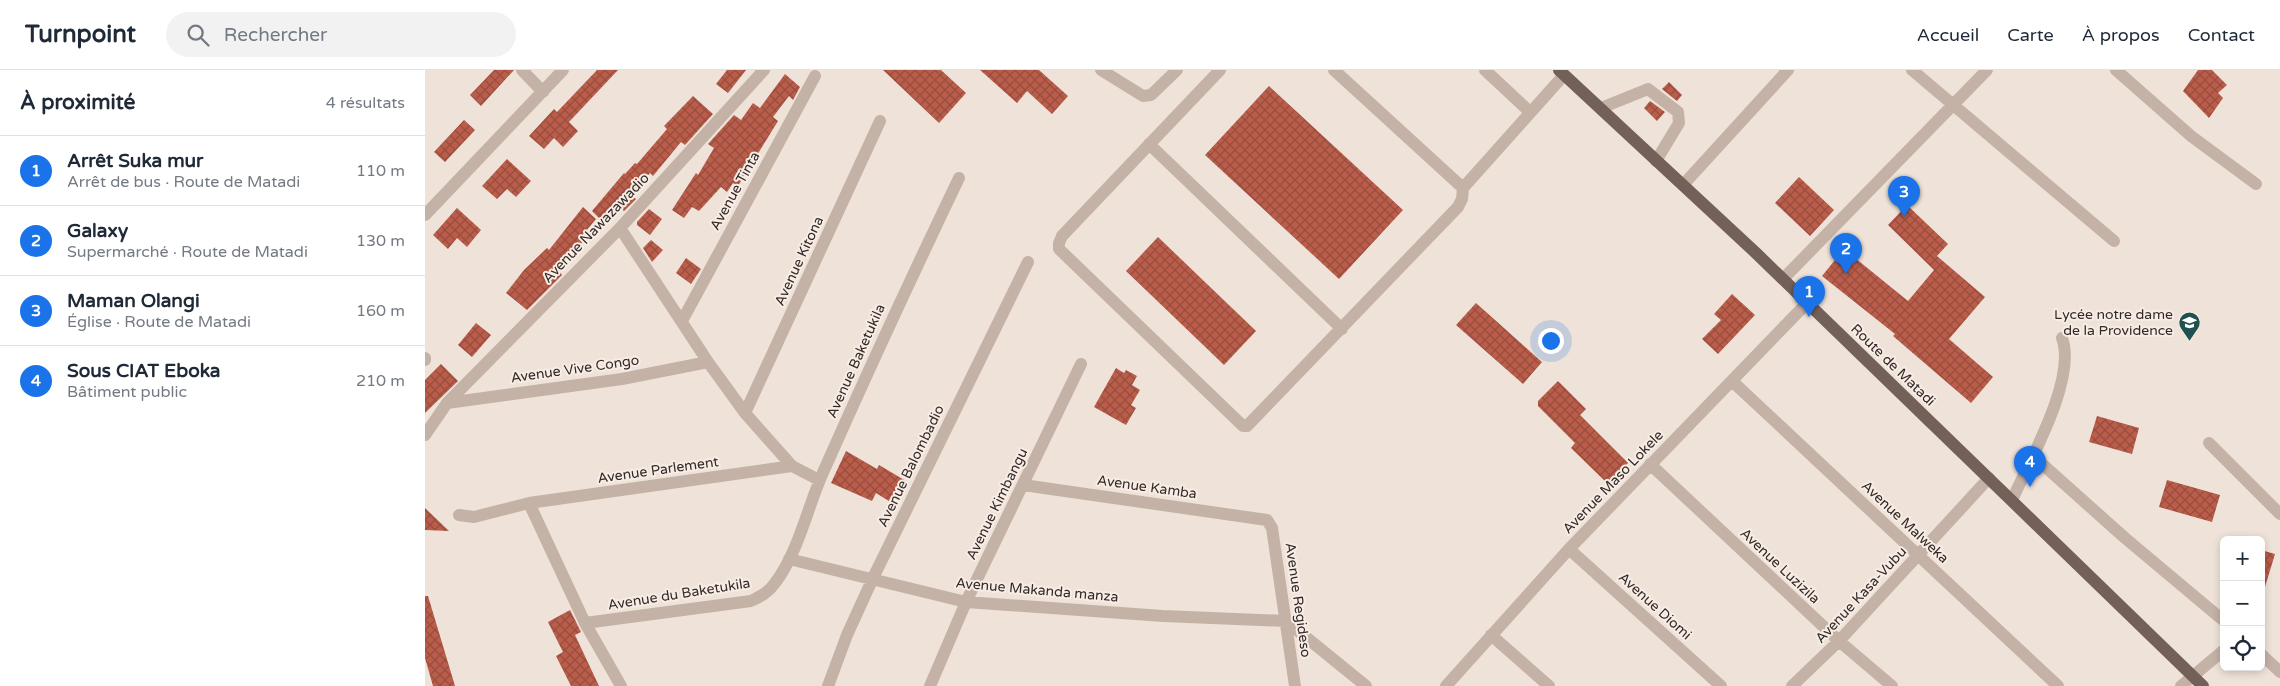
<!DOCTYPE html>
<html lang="fr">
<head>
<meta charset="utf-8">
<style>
  body { margin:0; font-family:"Varela Round",sans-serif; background:#f2f2f3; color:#1f2937 }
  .controls { position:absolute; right:15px; bottom:15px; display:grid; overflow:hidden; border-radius:8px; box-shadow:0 2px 8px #0003 }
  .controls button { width:45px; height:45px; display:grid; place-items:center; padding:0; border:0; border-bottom:1px solid #e0e1e3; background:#fff; color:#1f2937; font:25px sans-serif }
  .you { position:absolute; left:1125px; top:270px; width:18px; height:18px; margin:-12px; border:4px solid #fff; border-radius:50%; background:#1a73e8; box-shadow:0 0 0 8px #1a73e833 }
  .badge { display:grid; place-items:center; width:32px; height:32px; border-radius:50%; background:#1a73e8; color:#fff; font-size:16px; font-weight:700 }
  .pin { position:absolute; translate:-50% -41px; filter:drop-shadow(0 1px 2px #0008) }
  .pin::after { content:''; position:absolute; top:26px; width:18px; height:15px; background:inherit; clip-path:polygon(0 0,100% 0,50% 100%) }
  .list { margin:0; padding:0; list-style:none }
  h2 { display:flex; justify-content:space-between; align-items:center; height:65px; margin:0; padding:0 20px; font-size:21px }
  h2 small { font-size:16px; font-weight:400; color:#747a83 }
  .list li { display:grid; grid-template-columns:32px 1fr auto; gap:15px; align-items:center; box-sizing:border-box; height:70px; padding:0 20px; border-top:1px solid #e0e1e3 }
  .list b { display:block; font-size:19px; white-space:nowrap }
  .list p { margin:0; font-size:16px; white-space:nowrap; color:#747a83 }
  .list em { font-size:16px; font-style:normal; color:#747a83 }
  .icon { flex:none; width:28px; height:28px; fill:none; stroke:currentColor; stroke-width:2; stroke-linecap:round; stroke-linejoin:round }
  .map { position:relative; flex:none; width:1855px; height:616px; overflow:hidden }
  header { display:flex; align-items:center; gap:30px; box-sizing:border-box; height:70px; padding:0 25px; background:#fff; border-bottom:1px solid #e0e1e3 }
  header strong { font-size:24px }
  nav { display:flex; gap:28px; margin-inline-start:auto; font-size:18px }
  .search { width:350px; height:45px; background:#f2f2f3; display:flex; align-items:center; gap:12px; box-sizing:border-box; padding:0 18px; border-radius:28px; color:#747a83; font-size:19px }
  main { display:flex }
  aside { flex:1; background:#fff }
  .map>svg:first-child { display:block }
  .building { fill:url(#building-cross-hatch) }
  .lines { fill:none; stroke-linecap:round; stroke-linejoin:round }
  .minor { stroke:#c5b2a7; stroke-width:12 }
  .major { stroke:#736059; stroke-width:12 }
  .labels { text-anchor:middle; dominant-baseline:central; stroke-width:4; stroke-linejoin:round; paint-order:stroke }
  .street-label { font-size:14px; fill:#332927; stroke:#f7ede5 }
  .poi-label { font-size:14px; fill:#332927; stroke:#f7ede5; text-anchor:end }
</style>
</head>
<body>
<header>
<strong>Turnpoint</strong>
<div class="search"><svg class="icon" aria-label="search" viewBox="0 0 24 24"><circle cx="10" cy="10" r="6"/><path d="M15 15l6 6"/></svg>Rechercher</div>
<nav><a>Accueil</a><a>Carte</a><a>À propos</a><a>Contact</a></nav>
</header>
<main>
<aside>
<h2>À proximité<small>4 résultats</small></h2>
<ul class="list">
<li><span class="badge">1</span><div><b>Arrêt Suka mur</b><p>Arrêt de bus · Route de Matadi</p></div><em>110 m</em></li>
<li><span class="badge">2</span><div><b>Galaxy</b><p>Supermarché · Route de Matadi</p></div><em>130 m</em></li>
<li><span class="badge">3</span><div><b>Maman Olangi</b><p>Église · Route de Matadi</p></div><em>160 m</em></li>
<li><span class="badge">4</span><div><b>Sous CIAT Eboka</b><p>Bâtiment public</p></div><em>210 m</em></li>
</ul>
</aside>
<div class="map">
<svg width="1855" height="616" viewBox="0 0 1855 616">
  <defs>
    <pattern id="building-cross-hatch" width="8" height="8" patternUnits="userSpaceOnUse" patternTransform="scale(1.25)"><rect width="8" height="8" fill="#bb5d4b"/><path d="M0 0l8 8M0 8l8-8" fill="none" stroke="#994d3e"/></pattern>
  </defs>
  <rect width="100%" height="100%" fill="#efe3d9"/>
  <path class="building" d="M69,0h20l-33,36 -11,-11z
    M172,0h21l-49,52 9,9 -15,16 -9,-9 -10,11 -15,-13 25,-27 3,3z
    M302,0h19l-18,23 -12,-9z
    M458,0h58l25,23 -27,30z
    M555,0h59l29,26 -16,18 -25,-23 -10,12z
    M1773,0h14l15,15 -9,8 5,5 -14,20 -26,-27z
    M360,4l15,13 -7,13 -4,-4 -16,21 5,4 -40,65 -5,-3 -6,9 -6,-5 -22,24 -7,-4 -8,11 -12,-8 24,-37 2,2 16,-27 -6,-4 26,-29 7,5 12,-17 7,5z
    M1244,12l13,13 -5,6 -15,-12z
    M844,16l134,124 -64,69 -134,-124z
    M268,26l20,18 -28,31 -4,-3 -28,34 -3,-3 -19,22 5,4 -12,12 -4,-3 -15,16 -13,-13 32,-38 1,1 10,-11 2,1 30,-35 -3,-3z
    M1225,31l15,11 -8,9 -13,-13z
    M39,50l11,10 -30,32 -11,-10z
    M82,89l24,22 -15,16 -9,-8 -10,10 -15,-13z
    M1374,107l35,33 -24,26 -35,-33z
    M1482,135l41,39 -11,12 48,41 -36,42 44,38 -22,26 -78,-67 2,-2 -73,-58 22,-27 64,52 26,-31 -46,-45z
    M158,137l13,12 -15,18 3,3 -25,31 3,4 -35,35 -21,-17 18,-23 23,-22 2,2z
    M32,138l24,22 -14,17 -10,-9 -9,11 -15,-14z
    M224,139l13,10 -12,16 -13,-10v-3z
    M733,167l98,94 -32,34 -98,-94z
    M226,170l12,10 -11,12 -9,-14z
    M261,188l15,11 -10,15 -15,-11z
    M1307,224l23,21 -37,39 -16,-15 19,-19 -7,-6z
    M1051,233l66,59 -19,22 -67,-59z
    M51,253l15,12 -19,22 -14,-12z
    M16,294l17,17 -33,32v-33z
    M691,298l8,5 2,-3 11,6 -5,9 8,5 -9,15 5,3 -10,17 -32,-18z
    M1133,311l28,28 -6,6 48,48 -20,21 -37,-36 4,-5 -37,-37v-5z
    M1672,346l42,12 -7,26 -43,-12z
    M421,381l31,18 2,-4 27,16 -14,22 -16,-10 -4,8 -41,-18z
    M1742,410l53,15 -8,27 -53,-15z
    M0,438l24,23 -24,-1z
    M1836,480l14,4 -11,36h-3z
    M0,526h3l27,90h-22l-8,-28z
    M145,540l11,22 -6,3 24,51h-28l-15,-30 7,-4 -15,-30z"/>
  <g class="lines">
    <path class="minor" d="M97,0l21,22
      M676,0l42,26 8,-1 26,-25
      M795,0l-158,166 -3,7v6l184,177h4l211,-219 4,-8 1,-11 101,-113
      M909,0l129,118
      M1060,0l45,42
      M1487,0l202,171
      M1691,0l75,66 65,48
      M1176,38l47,-19 30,23 1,11 -23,38
      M724,74l193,185
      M1258,115l105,-115
      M0,145l138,-145
      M195,158l88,134 37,51 47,53 27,14
      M1358,209l204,-209
      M257,251l133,-245
      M0,288v2
      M1307,311l326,305
      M22,333l175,-24 86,-17
      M320,343l135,-292
      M0,365l22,-32 173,-175 144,-158
      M1784,373l71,71
      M1607,385l93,83 99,83
      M1225,394l189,177 53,45
      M598,415l244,35 5,8 23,158
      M1587,430c18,-40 65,-121 50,-162
      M104,433l56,120 36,63
      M34,445l15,2 55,-14 263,-37
      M1144,479l152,137
      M364,489l177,43 197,14 123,5 80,65
      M160,553l166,-22c10,-5 18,-9 24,-18 24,-31 33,-79 50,-115 43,-97 88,-194 134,-290
      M1066,565l58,51
      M1836,584l19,18
      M403,616l19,-51 26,-57 155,-316
      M505,616l36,-84 115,-238
      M1021,616l123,-137 238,-246
      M1367,616l47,-45 150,-163
      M1756,616l43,-36"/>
    <path class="major" d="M1134,0l198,184 446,432"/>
  </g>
  <defs>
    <symbol id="school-pin" viewBox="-11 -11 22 30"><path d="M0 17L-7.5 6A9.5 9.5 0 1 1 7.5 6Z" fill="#20504f" stroke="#f7ede5"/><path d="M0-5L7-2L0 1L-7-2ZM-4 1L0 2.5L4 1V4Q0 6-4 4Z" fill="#fff"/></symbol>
  </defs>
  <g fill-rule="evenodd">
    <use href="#school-pin" x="1752" y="240" width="25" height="34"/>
  </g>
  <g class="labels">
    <g class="street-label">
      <text transform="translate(310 121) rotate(-61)">Avenue Tinta</text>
      <text transform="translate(171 158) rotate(-46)">Avenue Nawazawadio</text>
      <text transform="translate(374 191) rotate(-65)">Avenue Kitona</text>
      <text transform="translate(431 291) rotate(-66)">Avenue Baketukila</text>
      <text transform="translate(1468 295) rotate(44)">Route de Matadi</text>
      <text transform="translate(150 299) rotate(-8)">Avenue Vive Congo</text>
      <text transform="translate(486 396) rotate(-64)">Avenue Balombadio</text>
      <text transform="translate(233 400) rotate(-8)">Avenue Parlement</text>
      <text transform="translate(1188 412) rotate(-46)">Avenue Maso Lokele</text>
      <text transform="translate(722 417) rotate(8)">Avenue Kamba</text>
      <text transform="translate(572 434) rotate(-64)">Avenue Kimbangu</text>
      <text transform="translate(1480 452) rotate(43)">Avenue Malweka</text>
      <text transform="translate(1355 496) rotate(43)">Avenue Luzizila</text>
      <text transform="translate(612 520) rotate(5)">Avenue Makanda manza</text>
      <text transform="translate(254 524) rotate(-9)">Avenue du Baketukila</text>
      <text transform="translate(1436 525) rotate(-47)">Avenue Kasa-Vubu</text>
      <text transform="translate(873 530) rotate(82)">Avenue Regideso</text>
      <text transform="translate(1230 536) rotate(42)">Avenue Diomi</text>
    </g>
    <g class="poi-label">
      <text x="1748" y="244">Lycée notre dame<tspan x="1748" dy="16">de la Providence</tspan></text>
    </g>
  </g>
</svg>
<div class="controls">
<button>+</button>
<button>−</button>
<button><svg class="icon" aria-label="locate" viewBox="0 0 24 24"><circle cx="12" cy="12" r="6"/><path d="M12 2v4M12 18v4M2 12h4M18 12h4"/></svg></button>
</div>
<div class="you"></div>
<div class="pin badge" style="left:1384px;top:247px">1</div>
<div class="pin badge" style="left:1421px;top:204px">2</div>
<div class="pin badge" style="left:1479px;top:147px">3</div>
<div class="pin badge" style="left:1605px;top:417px">4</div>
</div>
</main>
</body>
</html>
